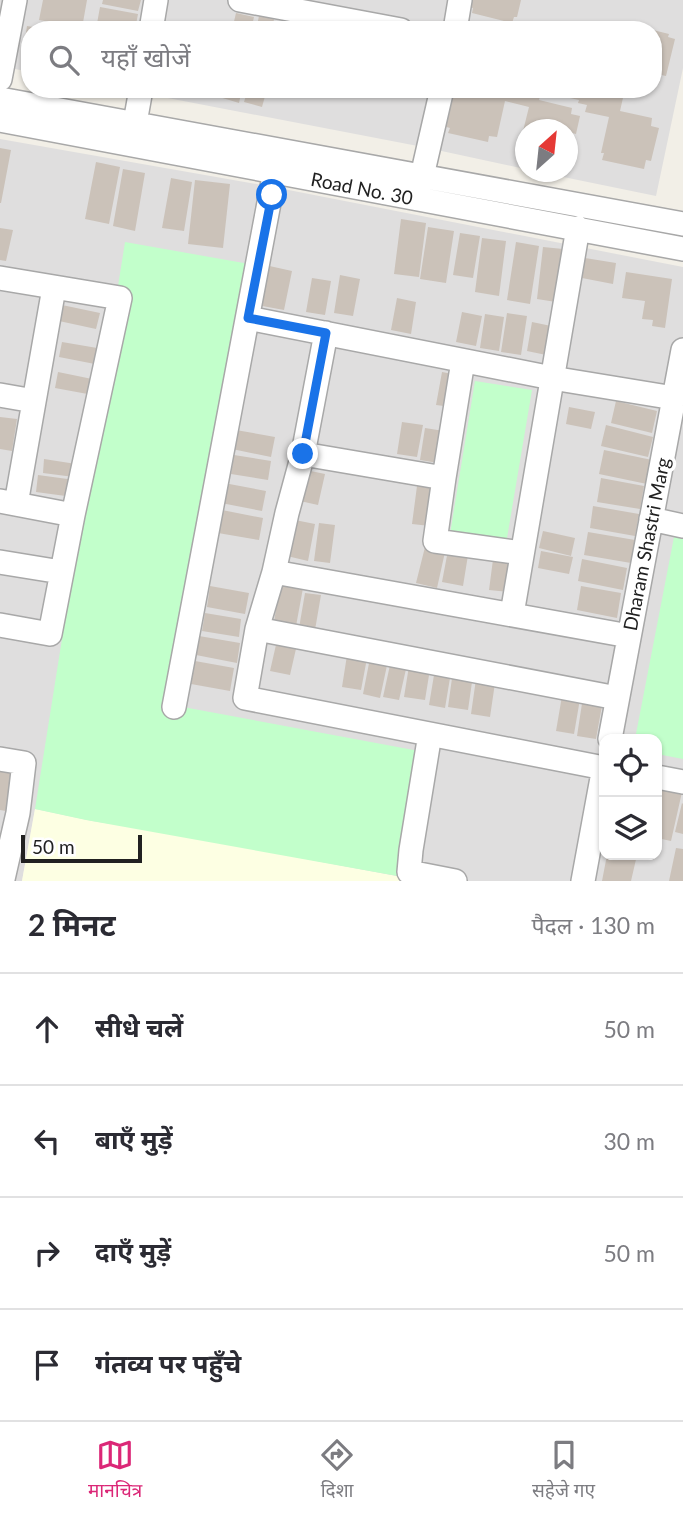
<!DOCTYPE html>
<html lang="hi">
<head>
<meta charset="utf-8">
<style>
  body { margin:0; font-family:Lato,"Noto Sans Devanagari",sans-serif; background:#f7f7f7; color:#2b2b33 }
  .controls { position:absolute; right:21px; bottom:21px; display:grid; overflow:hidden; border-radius:14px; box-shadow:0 2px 5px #0004 }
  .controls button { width:63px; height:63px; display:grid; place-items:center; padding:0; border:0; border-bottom:2px solid #e1e1e2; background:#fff; color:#2b2b33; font:35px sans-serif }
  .compass { position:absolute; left:515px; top:119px; width:63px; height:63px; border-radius:50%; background:#fff; box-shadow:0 2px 5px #0004; rotate:27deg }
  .scale { position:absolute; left:21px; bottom:18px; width:121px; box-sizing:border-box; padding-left:7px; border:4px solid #212121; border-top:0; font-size:19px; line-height:24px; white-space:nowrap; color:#212121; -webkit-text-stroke:5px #fff; paint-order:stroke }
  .stop { position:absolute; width:21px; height:21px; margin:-16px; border:5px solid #1a73e8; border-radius:50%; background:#fff }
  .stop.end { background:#1a73e8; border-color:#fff; box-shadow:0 2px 7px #0008 }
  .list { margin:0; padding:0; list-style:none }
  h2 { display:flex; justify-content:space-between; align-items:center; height:91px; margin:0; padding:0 28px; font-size:30px }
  h2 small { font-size:23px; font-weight:400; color:#7c7c81 }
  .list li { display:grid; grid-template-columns:46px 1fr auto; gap:21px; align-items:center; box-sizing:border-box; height:112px; padding:0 28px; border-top:2px solid #e1e1e2 }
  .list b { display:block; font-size:26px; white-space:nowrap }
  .list em { font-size:23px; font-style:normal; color:#7c7c81 }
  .icon { flex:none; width:38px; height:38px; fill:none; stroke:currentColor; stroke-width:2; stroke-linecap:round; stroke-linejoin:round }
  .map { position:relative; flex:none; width:683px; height:881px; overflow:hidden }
  .search { position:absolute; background:#fff; box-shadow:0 2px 5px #0004; left:21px; right:21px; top:21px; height:77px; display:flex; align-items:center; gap:18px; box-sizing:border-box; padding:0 24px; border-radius:28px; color:#7c7c81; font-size:26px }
  .sheet { height:539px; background:#fff }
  nav { display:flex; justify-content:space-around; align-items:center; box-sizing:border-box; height:98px; border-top:2px solid #e1e1e2; background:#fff; font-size:19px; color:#7c7c81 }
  nav a { display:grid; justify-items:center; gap:4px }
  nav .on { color:#db2777 }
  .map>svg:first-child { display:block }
  .residential { fill:#dfdede; fill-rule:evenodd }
  .education { fill:#fdffe3 }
  .park { fill:#c2ffcb }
  .building { fill:#cbc2b9 }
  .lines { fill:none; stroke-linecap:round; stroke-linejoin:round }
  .minor-casing { stroke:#a8a8a8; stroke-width:26 }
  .minor { stroke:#fff; stroke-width:23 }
  .route { stroke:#1a73e8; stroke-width:9 }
  .labels { text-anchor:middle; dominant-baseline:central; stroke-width:7; stroke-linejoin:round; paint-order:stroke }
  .street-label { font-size:19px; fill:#212121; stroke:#fff }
</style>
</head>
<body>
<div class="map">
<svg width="683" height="881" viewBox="0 0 683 881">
  <rect width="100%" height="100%" fill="#f2efe7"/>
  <path class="residential" d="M0,0h683v68l-27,128 -117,-24h29v-42h-42l-1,39 -102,-22 -302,-58h532v-59h-623v42l-30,-6z
    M0,139l268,47 415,81v614h-260l-337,-61 -51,-11 -13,72h-22zM604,739h53v116h-53z"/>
  <path class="education" d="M35,809l57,12 71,11 260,49h-401z"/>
  <path class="park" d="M125,242l130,23 -72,442 236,44 -16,126 -317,-57 -51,-11z
    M475,381l57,9 -26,154 -56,-10z
    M674,537l9,1v221l-26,-5v-15h-22z"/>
  <path class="building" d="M43,0h44l-5,28 -43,-8z
    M103,0h38l-3,11 -36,-7z
    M466,0h55l-4,17h-3l-2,6 -40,-10 1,-5 -8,-2z
    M100,7l38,7 -3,16 -39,-1z
    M236,13l18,4 -3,13h-19z
    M259,16l15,3 -2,11h-16z
    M293,20l16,4 -1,6h-18z
    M27,26l12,2v2h-9v36l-9,-1z
    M653,30l16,4 -1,3 7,2 -9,37 -5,-1 -2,8 -6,-2z
    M219,89h23l-3,14 -23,-7z
    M248,89h19l-5,18 -18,-5z
    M458,89h84l-3,11 33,8 -1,6 9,2 -4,18 -8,-2v-2h-20l1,-7 -5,-1 -2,8h-16v14l-6,-1 9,-36 -24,-6 -8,36 -8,-1 -1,6 -40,-9 2,-5 -7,-2 8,-36 6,1z
    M571,89h19l6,3v-3h29l-5,22 32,7 -1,8 8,2 -8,33 -5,-1 -2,9 -42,-9 2,-7h-3l8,-36 -24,-5 2,-7 -9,-2 1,-3 -9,-2z
    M568,137l7,2 -3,17 -4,-1z
    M0,148l11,2 -10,53h-1z
    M96,162l24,5 -11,57 -24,-5z
    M123,169l22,4 -10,58 -22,-5z
    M171,178l21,4 -8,49 -22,-3z
    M195,180l35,4 -7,64 -35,-4z
    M401,219l25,4 -7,54 -25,-3z
    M428,227l26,4 -8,52 -26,-4z
    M0,228l13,2 -7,31 -6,-1z
    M460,233l20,3 -7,42 -20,-3z
    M482,238l24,3 -7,55 -24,-4z
    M516,242l23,4 -9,58 -23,-4z
    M543,247l20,2 -7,53 -19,-3z
    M585,258l31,5 -3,21 -31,-6z
    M265,265l27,6 -8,39 -27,-5z
    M626,272l46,7 -7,49 -13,-2 1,-6 -11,-1 3,-18 -23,-3z
    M340,275l20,4 -7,37 -19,-3z
    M312,278l19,3 -6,34 -19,-3z
    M397,298l19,4 -5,32 -20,-4z
    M62,305l38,8 -4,16 -37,-8z
    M462,312l20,4 -6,30 -20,-4z
    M507,313l20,3 -6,39 -20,-3z
    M485,314l19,3 -5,34 -19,-3z
    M532,322l24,5 -5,29 -24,-5z
    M62,342l41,7 -3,16 -41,-8z
    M58,372l39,8 -4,15 -38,-7z
    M442,372l16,3 -6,32 -16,-2z
    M616,401l41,10 -5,22 -41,-10z
    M569,407l26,5 -4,17 -25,-5z
    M0,417l17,2 -5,32 -12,-2z
    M402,422l21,3 -6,32 -20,-3z
    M606,425l47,12 -5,20 -47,-11z
    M425,428l19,3 -6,32 -18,-3z
    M236,430l39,7 -4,20 -39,-8z
    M604,450l48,10 -5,24 -48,-10z
    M234,455l37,6 -3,19 -37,-6z
    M44,459l32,5 -2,13 -31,-4z
    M306,470l19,4 -7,31 -18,-4z
    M38,475l37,5 -2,17 -37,-5z
    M601,478l43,8 -4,23 -43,-7z
    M224,483l42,8 -4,20 -41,-8z
    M417,486l19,3 -6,37 -18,-2z
    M593,506l46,8 -4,22 -45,-8z
    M222,510l41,8 -4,22 -41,-7z
    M295,520l20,4 -7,37 -21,-5z
    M319,523l16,2 -5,38 -16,-2z
    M543,531l32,7 -4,18 -32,-8z
    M588,532l47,8 -4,23 -47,-8z
    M449,545l20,4 -6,37 -21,-4z
    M425,547l20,5 -8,36 -21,-5z
    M541,551l32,6 -4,17 -31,-6z
    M494,552l20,3 -5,37 -20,-2z
    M582,559l45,9 -4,22 -45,-9z
    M280,584l23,4 -7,38 -22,-4z
    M210,586l39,7 -4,21 -38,-7z
    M581,586l40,7 -4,25 -40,-8z
    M305,593l16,2 -6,35 -16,-2z
    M205,613l36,6 -2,18 -37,-6z
    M199,636l41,7 -3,20 -41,-8z
    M278,636l20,4 -8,35 -20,-4z
    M348,649l20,4 -7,37 -19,-3z
    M371,653l18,3 -9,42 -17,-4z
    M195,661l39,7 -4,23 -39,-7z
    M390,665l16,4 -7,31 -16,-3z
    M409,666l21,3 -5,31 -21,-3z
    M453,671l20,4 -5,35 -20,-3z
    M477,672l19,4 -6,41 -19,-3z
    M434,675l16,3 -5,30 -16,-3z
    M562,696l18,3 -6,35 -18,-3z
    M583,697l20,3 -7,39 -19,-3z
    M0,771l13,2 -7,38 -6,-1z
    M657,787l25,5 -11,49 -14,-3z
    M682,803l1,1v30l-8,-2z
    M676,848l7,1v32h-14z
    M607,855h30l-6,26h-29z"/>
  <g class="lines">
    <defs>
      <path id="minor" d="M240,0l161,30
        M151,30l5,-30
        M455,30l5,-30
        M0,79l15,-79
        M0,99l683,125
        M0,120l683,129
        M135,123l6,-34
        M422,176l20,-87
        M0,278l120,20 -47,217 -73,-14
        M248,318l304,60 122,20
        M326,333l-23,121 -16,59 -13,59 -17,57 -12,69 359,70
        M463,361l-19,117 -9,63 87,12
        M0,395l34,6
        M303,454l141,24
        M16,504l38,-216
        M651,519l32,7
        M0,562l61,10
        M274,572l355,64
        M512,614l66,-386
        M0,625l50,9 23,-119
        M257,629l360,69
        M174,707l101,-536
        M430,734l-19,116 -2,22 46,9
        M610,739l73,-389
        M0,759l24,4 -6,50 -15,66h-3
        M657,777l26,5
        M583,881l21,-114"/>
    </defs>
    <use href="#minor" class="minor-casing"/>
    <use href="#minor" class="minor"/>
  </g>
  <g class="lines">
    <path class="route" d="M272,195l-24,123 78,15 -23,121"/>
  </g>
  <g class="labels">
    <g class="street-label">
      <text transform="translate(362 188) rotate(11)">Road No. 30</text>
      <text transform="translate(646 544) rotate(-79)">Dharam Shastri Marg</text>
    </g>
  </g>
</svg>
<div class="controls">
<button><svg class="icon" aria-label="locate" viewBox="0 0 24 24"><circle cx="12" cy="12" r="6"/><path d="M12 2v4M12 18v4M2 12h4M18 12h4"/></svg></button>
<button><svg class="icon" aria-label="layers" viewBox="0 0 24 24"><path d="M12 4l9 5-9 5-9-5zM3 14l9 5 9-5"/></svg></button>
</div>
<svg class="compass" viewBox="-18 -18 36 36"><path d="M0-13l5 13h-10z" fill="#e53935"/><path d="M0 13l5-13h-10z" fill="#7c7c81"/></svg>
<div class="scale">50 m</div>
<div class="stop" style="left:272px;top:195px"></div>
<div class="stop end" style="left:303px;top:454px"></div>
<div class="search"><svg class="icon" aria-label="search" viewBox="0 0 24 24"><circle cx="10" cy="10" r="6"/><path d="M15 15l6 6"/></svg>यहाँ खोजें</div>
</div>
<section class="sheet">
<h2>2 मिनट<small>पैदल · 130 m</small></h2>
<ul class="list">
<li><svg class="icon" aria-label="ahead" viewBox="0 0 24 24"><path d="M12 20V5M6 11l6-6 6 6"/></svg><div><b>सीधे चलें</b></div><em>50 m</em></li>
<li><svg class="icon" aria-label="left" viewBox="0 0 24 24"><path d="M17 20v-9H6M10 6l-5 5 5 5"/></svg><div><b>बाएँ मुड़ें</b></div><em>30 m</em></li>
<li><svg class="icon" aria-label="right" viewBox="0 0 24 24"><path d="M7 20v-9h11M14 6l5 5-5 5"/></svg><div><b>दाएँ मुड़ें</b></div><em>50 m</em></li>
<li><svg class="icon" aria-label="arrive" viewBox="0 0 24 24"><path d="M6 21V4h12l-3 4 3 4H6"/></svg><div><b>गंतव्य पर पहुँचे</b></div></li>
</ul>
</section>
<nav>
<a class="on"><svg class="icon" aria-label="map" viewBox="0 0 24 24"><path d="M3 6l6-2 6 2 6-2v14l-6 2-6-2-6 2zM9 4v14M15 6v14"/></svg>मानचित्र</a>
<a><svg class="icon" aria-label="directions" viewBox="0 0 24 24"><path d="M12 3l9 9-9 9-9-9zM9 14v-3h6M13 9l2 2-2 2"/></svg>दिशा</a>
<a><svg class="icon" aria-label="saved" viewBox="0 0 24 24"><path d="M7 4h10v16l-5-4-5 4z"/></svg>सहेजे गए</a>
</nav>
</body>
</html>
